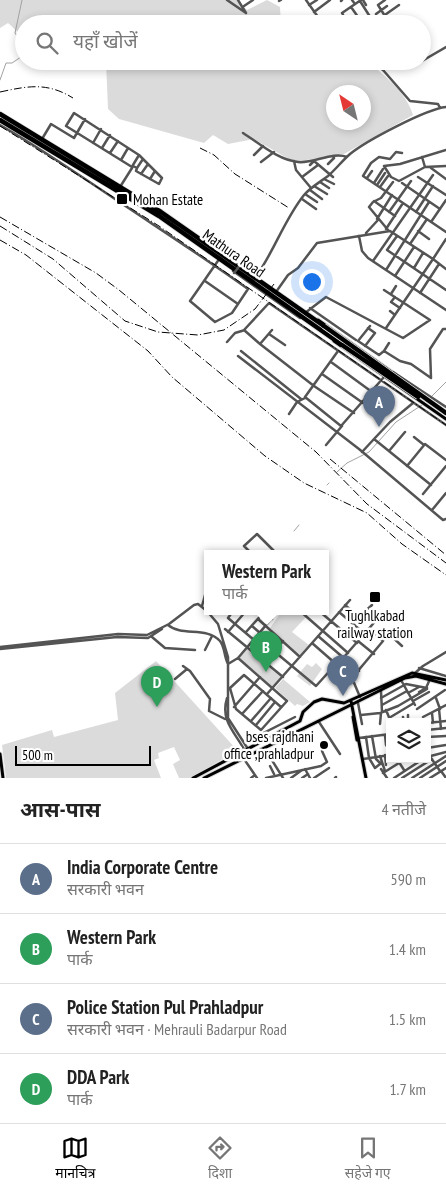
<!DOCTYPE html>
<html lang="hi">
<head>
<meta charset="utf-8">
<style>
  body { margin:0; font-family:"PT Sans Narrow","Noto Sans Devanagari",sans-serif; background:#f6f6f6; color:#222 }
  .controls { position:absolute; right:15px; bottom:15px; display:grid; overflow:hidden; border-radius:0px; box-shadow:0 2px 8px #0003 }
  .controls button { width:45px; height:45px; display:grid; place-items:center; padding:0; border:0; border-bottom:1px solid #e0e0e0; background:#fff; color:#222; font:25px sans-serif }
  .compass { position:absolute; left:326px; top:85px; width:45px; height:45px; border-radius:50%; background:#fff; box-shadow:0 2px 8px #0003; rotate:325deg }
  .scale { position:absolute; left:15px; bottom:12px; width:136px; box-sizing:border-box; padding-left:5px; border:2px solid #000; border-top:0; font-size:14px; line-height:18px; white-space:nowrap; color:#000; -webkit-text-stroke:4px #fff; paint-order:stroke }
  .you { position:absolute; left:311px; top:281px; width:18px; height:18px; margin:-12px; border:4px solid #fff; border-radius:50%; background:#1a73e8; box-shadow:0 0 0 8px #1a73e833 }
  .badge { display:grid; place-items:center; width:32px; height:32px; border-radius:50%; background:#000; color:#fff; font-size:16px; font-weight:700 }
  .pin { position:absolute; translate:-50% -41px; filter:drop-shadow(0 1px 2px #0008) }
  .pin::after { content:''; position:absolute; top:26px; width:18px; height:15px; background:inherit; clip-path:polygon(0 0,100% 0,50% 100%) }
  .popup { position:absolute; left:204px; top:550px; width:125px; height:65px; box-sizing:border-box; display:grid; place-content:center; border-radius:0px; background:#fff; filter:drop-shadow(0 1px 4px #0005); font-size:16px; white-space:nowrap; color:#767676 }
  .popup b { font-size:19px; color:#222 }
  .popup::after { content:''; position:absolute; left:50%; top:100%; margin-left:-10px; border:10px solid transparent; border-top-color:#fff }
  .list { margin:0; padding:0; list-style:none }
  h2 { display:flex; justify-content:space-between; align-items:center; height:65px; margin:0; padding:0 20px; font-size:21px }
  h2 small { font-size:16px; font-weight:400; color:#767676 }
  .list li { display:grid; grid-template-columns:32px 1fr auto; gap:15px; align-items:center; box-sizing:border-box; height:70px; padding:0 20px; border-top:1px solid #e0e0e0 }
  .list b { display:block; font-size:19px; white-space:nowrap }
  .list p { margin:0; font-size:16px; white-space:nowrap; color:#767676 }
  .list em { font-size:16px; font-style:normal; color:#767676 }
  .icon { flex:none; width:28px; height:28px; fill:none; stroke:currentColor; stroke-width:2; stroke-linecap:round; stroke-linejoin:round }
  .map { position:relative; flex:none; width:446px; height:778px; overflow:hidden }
  .search { position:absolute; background:#fff; box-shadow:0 2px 8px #0003; left:15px; right:15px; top:15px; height:55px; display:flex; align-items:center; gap:12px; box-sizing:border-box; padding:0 18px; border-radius:28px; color:#767676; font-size:19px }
  .sheet { height:345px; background:#fff }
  nav { display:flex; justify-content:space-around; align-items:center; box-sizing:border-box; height:70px; border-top:1px solid #e0e0e0; background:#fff; font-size:14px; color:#767676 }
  nav a { display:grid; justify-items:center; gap:2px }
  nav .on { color:#000 }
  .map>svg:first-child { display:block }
  .green { fill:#dbdbdb; fill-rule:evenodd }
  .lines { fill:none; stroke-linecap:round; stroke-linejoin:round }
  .stream { stroke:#a2a2a2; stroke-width:1 }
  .major-casing { stroke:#dbdbdb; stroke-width:5 }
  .highway-casing { stroke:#dbdbdb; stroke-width:6 }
  .minor { stroke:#545454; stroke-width:2.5 }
  .major { stroke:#000; stroke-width:3 }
  .highway { stroke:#000; stroke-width:4.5 }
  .rail { stroke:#000; stroke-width:1; stroke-dasharray:8 2.5 1 2.5; stroke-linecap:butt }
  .highway-bridge-casing { stroke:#dbdbdb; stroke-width:6; stroke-linecap:butt }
  .minor-bridge { stroke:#545454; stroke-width:2.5 }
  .highway-bridge { stroke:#000; stroke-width:4.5 }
  .poi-dot { fill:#000; stroke:#fff; stroke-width:2 }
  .labels { text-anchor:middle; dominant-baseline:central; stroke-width:5; stroke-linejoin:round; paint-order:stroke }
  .poi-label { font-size:15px; fill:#000; stroke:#fff; text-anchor:start }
  .street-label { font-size:15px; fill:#000; stroke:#fff }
</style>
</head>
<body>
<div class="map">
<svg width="446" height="778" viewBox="0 0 446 778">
  <rect width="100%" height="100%" fill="#fff"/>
  <path class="green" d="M0,0h237l10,10 20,-10 13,7 1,17h-257v17l-5,-8 -11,-10 -8,5z
    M106,61l263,2c17,13 38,31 44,52l-69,39 -50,8 -40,-23 -26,5 -15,-9 -9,8 -85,-24 -11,-10zM334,92h30v30h-30z
    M282,611h17l7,6 -14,15 17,13 -9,10 -30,-27z
    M247,648l35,29 -9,11 -34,-30z
    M156,661l81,89 -45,28h-13l-6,-14 7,-4 -6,-13 -16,6 1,5 -5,2 7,18h-155l-4,-33 50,-15 2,7 64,-17 -3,-27z
    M316,663l6,6 -12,17 -13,-10 10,-12 5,3z
    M283,679l27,23 -7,4 -6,-2 -2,2 -20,-18z"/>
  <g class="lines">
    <path class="stream" d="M22,0l-7,33 9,13
      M0,80l6,-17h6l12,-8
      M432,396l14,-14
      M337,472l10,-9 22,-11 27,-30 26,-17
      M327,485l2,-2
      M294,531l5,-6"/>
    <defs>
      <path id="major" d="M318,320l99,70
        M334,341l112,78
        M351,701l15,77
        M353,717l4,23
        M0,754l3,24
        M193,778l107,-57 3,-9 11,-10 8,-3 22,4 68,-30 34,7
        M204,778l201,-100 11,-2 30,8"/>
      <path id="highway" d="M0,114l161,98 163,114
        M0,120l159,96 183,129"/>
    </defs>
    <use href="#major" class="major-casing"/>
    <use href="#highway" class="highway-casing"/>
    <path class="minor" d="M227,0l19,13 -8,-13
      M306,0l12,17
      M352,0l3,4
      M363,0l3,5
      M385,0l-7,5 12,19
      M279,1l2,-1
      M341,1l1,-1
      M360,1l14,22
      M309,5l8,-5
      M244,6l9,-6
      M351,7l12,17
      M314,12l16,-12
      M376,14l11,-8
      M346,20l-4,-7 19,-13
      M349,24l9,-7
      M372,24l27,-19
      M370,61l13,9 27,31 28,3 2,4
      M414,61l3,3 5,-3
      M422,61l24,-14
      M375,64l4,-3
      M383,70l12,-9
      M0,125c37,21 73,46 109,70 46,31 93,61 139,94l-16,24 -17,9 -25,-21c10,-14 20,-29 30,-43
      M243,133c16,10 35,27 55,29 15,2 35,-11 49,-5
      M42,139l9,-15 23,14 11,-19
      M93,143l8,-14
      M102,148l8,-13
      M446,150l-46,14 -16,2 7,11 8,4 26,-14 21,-1
      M110,153l8,-12
      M402,153l-6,-1 -6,7 -11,-2 -8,6 -8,13 83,56
      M254,155l9,-9
      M422,157l3,10
      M121,160l7,-12
      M294,161l2,9 15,18
      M261,162l13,-10
      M328,164l6,-6
      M310,165l4,-4 19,16
      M133,166l4,2 -1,3 23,13 3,-6 -23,-23
      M137,168l6,-9
      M431,168l15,11
      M141,174l7,-10
      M302,177l16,-12
      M418,177l28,18
      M367,178l5,-7
      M150,179l5,-8
      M324,179l10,5
      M320,182l9,6
      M374,183l9,-14
      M402,183l38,26
      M377,185l8,-12
      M314,186l13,8
      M120,187l12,-19 1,-3 6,-10 -65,-42 -8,13 66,41
      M380,187l8,-11
      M310,190l12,9
      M305,194l12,8
      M302,199l14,10
      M374,201l21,15
      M389,212l22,-31
      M416,212l17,-26
      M377,219l15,-24
      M431,222l15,-22
      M386,229l17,-26
      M388,230l-19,-23 4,-5 8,-4 12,-16
      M418,231l11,8
      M366,233l12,-13
      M359,236l3,15 6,7 78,52
      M397,236l-10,14 59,40
      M446,239l-13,20 13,10
      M410,244l17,-25
      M373,261l60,-86
      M414,268l9,-15
      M386,270l43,-68
      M233,271l67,47
      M395,276l19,-29
      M255,278c19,-26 29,-58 49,-83 7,-8 16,-13 24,-19 8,-7 14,-15 22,-22 16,-13 76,-45 96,-47
      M205,281l33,23
      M276,292l12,-17 10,-7 19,-25 73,-12 43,28 -47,69
      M420,293l19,-29
      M391,294l5,-8
      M395,297l-4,5 9,6
      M310,308l46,32
      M390,311l5,4
      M305,313l21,-16 77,41 27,-18 -46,-30
      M370,326l-12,15 21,14 5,-4 16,10 11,3 20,14 -1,-29 13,-20h3
      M272,330l-12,14 54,42 40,27
      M269,334l16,11
      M227,342l8,-9 10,-3
      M260,344l-16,-14 25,-27 177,122
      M365,346l10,-13 -7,-5
      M241,351l60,48
      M338,351l-33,46 36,29 43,-49
      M384,351l5,-8
      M238,356l121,93 84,71 3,-1
      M331,362l41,30
      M393,372l53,35
      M322,374l41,29
      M413,403l-23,19 -16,17 57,46
      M289,414l8,-12 8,-4
      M414,437l10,8
      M326,445l16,-19
      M389,451l16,-19
      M362,452l12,-13
      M407,466l18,-22 21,16
      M423,494l23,-28
      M432,510l14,-17
      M251,553l-7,-7 13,-12 19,19
      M345,605l14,12 13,-12
      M202,606l5,-18
      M207,611l11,13 10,33v61l20,31
      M233,611l-5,7 26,22
      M261,611l11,8
      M278,611l-40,47 49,43 -26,29 -25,-21 -6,-21 14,-13 37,32
      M300,611l48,42
      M319,611l38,32
      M339,612l26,22
      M258,619l42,38
      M168,625c14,12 38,1 52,16 5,6 4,16 8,23l10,-6
      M252,626l8,7
      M225,629l58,48
      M228,632l18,-21
      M246,632l19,-21
      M389,634l13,12
      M318,636l41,35
      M152,637l13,11 30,2
      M257,637l59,49 20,-22
      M383,640l7,-7
      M358,641l16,13
      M312,643l40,35 8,19
      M0,647l118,-13 29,1 22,-11 25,-19 4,-1 9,7
      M0,649l117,-12 31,1 14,-9
      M205,650l7,-14
      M265,662l18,-21
      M337,665l42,-48
      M183,666l7,5 20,28 -1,12 16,8
      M419,668l27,8
      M415,673l8,-7 23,-14
      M352,678l31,-37 -14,-13
      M175,679l12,-10
      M401,680l14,25
      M381,691l1,21
      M419,692l7,-4 4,-9
      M408,693l11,-6
      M267,694l83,-94
      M227,698c-7,23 8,34 18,53
      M381,698l25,-14 21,4
      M436,698l4,11
      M413,701l16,-9
      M358,703l4,21
      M382,705l25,-14
      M234,707l26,-30
      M417,709l28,-19
      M439,709l2,20
      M386,710l5,12
      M432,713l1,10
      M242,714l21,-23
      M361,715l19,-2 18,-7 29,-17
      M408,715v7
      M403,717l1,5
      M423,717l23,-12
      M389,718l25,-15
      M251,721l20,-23
      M319,722l21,32
      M427,723l19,-2
      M380,724l1,-11
      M256,725l19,-23
      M427,730l19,-2
      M385,735l1,10 4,5
      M372,736l4,23 5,5
      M366,737l3,21 6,10 5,-4
      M427,737l19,-1
      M428,737l1,11
      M359,738l31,-4
      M244,743l51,-26
      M427,748l19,-3
      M265,749l18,29
      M385,755l1,10
      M429,755l11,16
      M380,756l5,15
      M427,757l19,-5
      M244,759l13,19
      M363,759l27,-4
      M397,759l7,11
      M398,761l9,-2
      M270,766l4,8
      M305,769l5,9
      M381,769l6,9
      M441,771l5,7
      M383,773l16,-10
      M251,778l4,-3
      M266,778l55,-12 6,-4 -5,-11
      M291,778l11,-8
      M302,778l6,-4
      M314,778l15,-10
      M335,778l1,-1
      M394,778l29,-19
      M402,778l30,-19
      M412,778l34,-22
      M420,778l26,-17
      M430,778l16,-10"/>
    <use href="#major" class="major"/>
    <use href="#highway" class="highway"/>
    <path class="rail" d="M0,92c28,-6 47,-10 73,6
      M0,126l159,100 287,199
      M200,148l14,7 21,19 54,34
      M0,217l96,56 23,17 197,162 51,52 79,59
      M0,226l53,33 72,62 33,11 40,3 26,-5 31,-21 19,-25
      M0,240l26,15 122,96 24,26 93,79 39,27 63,30 35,31 44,31
      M330,459l116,96"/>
    <defs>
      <path id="highway-bridge" d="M324,326l122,87
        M342,345l76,52"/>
    </defs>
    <use href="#highway-bridge" class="highway-bridge-casing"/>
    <path class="minor-bridge" d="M234,273l7,-9"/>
    <use href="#highway-bridge" class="highway-bridge"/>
  </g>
  <g class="poi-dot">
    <rect x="116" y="193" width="12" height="12" rx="2.5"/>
    <rect x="369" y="591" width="12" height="12" rx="2.5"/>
    <circle cx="324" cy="745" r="5"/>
  </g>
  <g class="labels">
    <g class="poi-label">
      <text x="133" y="199">Mohan Estate</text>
      <text x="375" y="615" text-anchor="middle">Tughlkabad<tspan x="375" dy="17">railway station</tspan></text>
      <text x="314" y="736" text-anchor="end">bses rajdhani<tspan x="314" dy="17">office ,prahladpur</tspan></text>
    </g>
    <g class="street-label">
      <text transform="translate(234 253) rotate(35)">Mathura Road</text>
    </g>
  </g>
</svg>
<div class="controls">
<button><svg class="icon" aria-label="layers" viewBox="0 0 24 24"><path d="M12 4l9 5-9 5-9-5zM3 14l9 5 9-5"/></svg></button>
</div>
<svg class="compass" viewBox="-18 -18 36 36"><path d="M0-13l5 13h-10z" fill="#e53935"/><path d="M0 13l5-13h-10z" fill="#767676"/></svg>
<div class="scale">500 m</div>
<div class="you"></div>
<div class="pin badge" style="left:379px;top:427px;background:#5c6f8a">A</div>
<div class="pin badge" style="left:266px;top:672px;background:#2e9e5b">B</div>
<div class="popup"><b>Western Park</b>पार्क</div>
<div class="pin badge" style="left:343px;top:696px;background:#5c6f8a">C</div>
<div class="pin badge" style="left:157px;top:707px;background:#2e9e5b">D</div>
<div class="search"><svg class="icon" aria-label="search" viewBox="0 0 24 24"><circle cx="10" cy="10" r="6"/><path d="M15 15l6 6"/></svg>यहाँ खोजें</div>
</div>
<section class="sheet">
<h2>आस-पास<small>4 नतीजे</small></h2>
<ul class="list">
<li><span class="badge" style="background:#5c6f8a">A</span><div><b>India Corporate Centre</b><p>सरकारी भवन</p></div><em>590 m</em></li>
<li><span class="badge" style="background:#2e9e5b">B</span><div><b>Western Park</b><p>पार्क</p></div><em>1.4 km</em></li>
<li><span class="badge" style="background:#5c6f8a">C</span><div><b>Police Station Pul Prahladpur</b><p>सरकारी भवन · Mehrauli Badarpur Road</p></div><em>1.5 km</em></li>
<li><span class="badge" style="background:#2e9e5b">D</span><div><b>DDA Park</b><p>पार्क</p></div><em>1.7 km</em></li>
</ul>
</section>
<nav>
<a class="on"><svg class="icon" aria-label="map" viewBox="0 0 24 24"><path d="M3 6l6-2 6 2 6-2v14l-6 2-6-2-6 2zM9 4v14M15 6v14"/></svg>मानचित्र</a>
<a><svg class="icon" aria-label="directions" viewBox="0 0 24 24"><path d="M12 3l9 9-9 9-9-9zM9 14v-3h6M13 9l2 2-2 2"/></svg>दिशा</a>
<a><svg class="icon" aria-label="saved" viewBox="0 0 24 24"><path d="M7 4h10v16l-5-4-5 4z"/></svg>सहेजे गए</a>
</nav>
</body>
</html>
